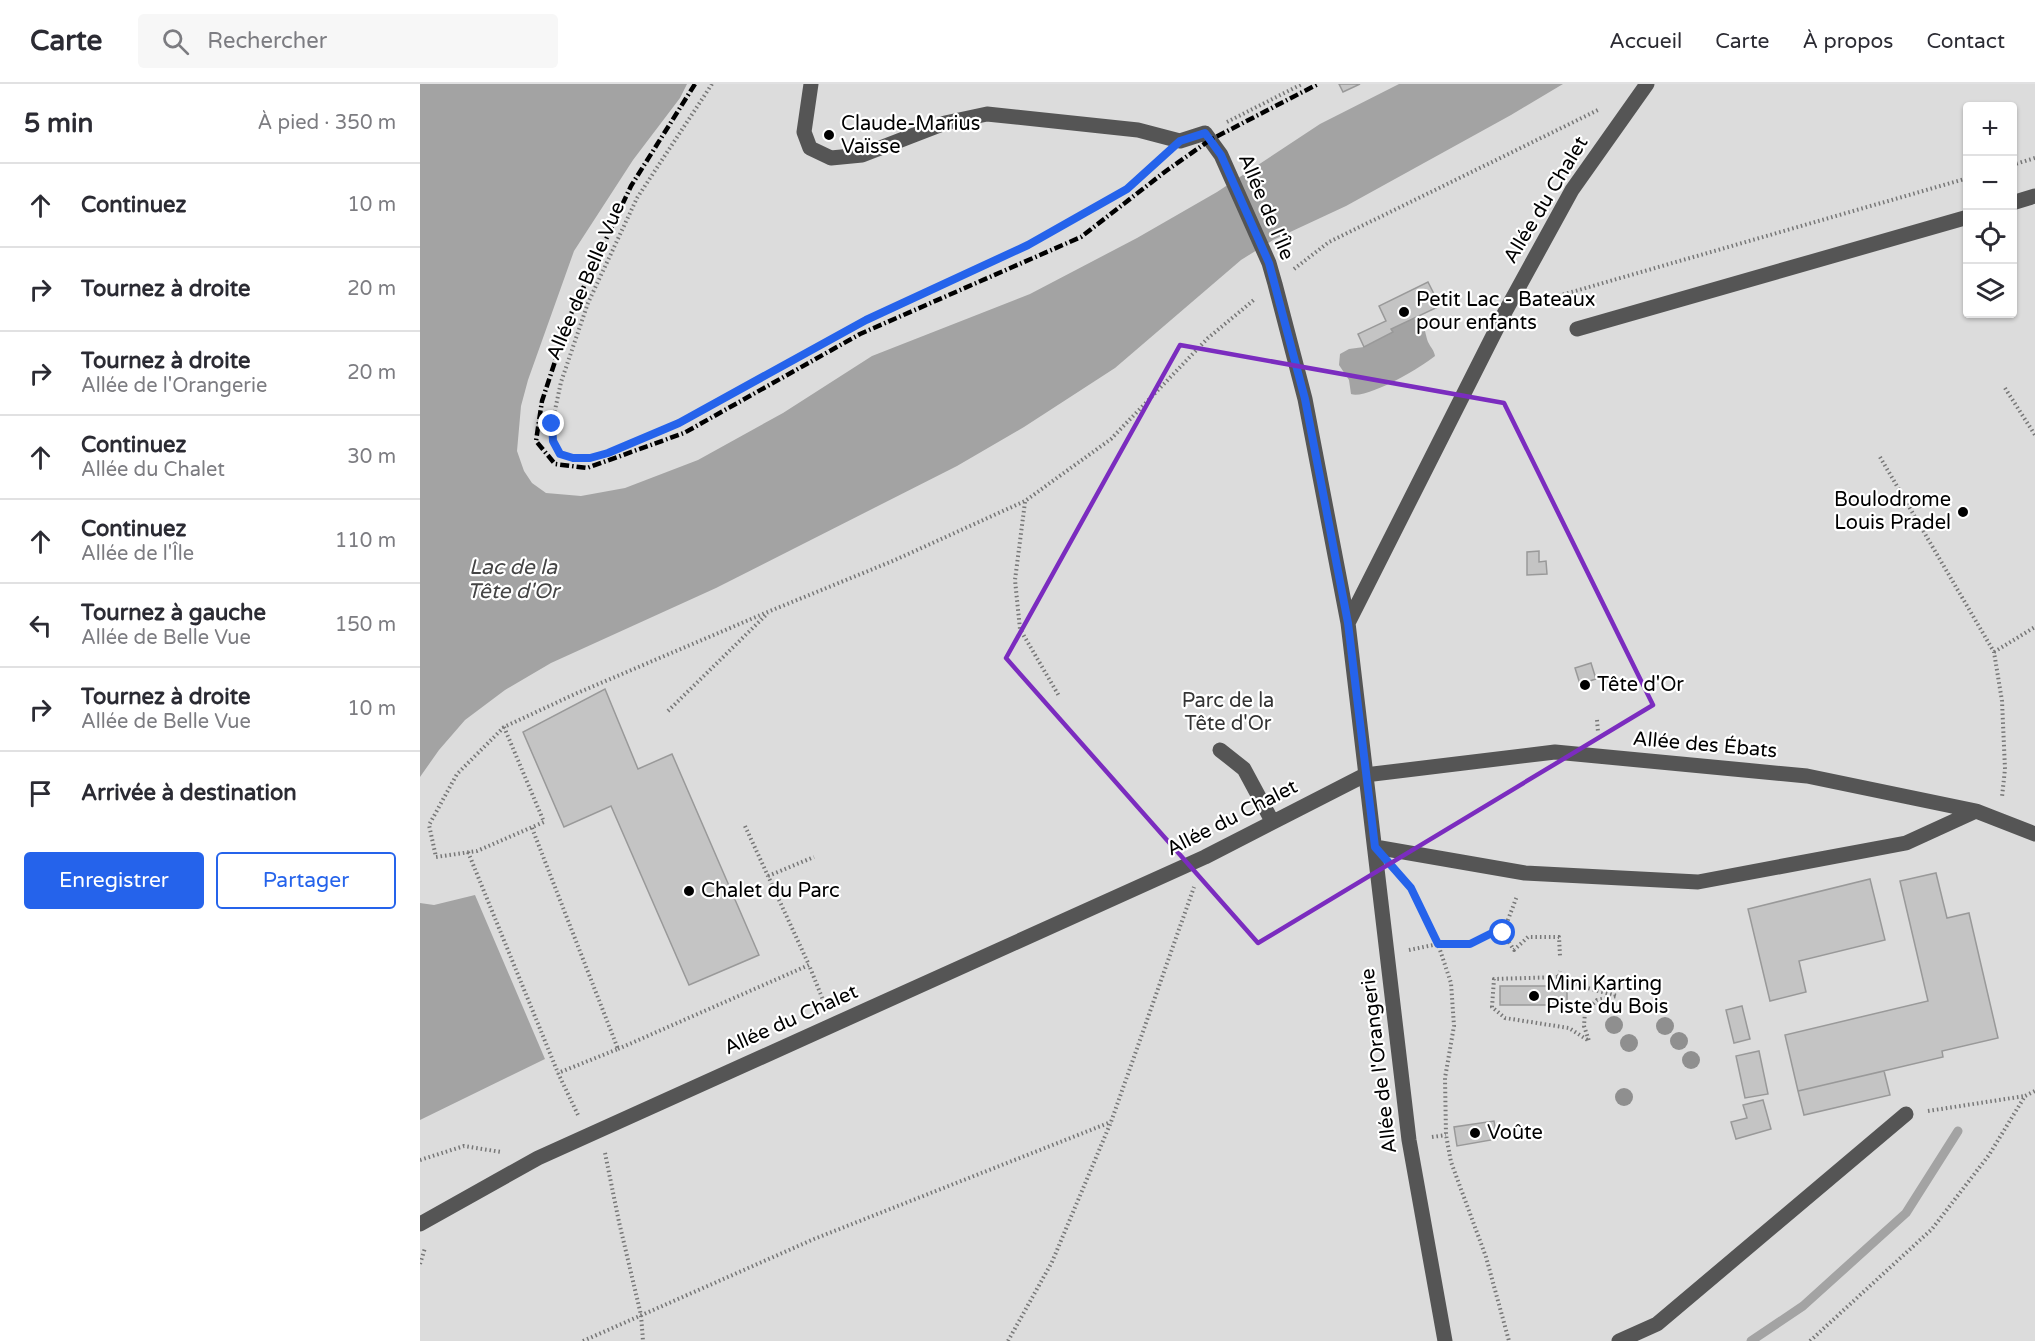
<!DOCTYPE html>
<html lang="fr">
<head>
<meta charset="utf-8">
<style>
  body { margin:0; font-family:"Varela Round",sans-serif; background:#f7f7f7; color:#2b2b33 }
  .controls { position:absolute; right:18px; top:18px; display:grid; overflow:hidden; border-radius:6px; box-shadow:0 2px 4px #0004 }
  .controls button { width:54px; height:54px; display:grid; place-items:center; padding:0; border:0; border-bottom:2px solid #e1e1e2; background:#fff; color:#2b2b33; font:30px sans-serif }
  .stop { position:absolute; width:18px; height:18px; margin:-14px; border:4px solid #2563eb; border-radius:50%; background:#fff }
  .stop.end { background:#2563eb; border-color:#fff; box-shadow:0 2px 6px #0008 }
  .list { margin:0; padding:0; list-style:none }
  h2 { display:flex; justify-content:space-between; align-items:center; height:78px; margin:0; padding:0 24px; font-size:26px }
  h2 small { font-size:20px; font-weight:400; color:#7c7c81 }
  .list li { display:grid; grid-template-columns:39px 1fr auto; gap:18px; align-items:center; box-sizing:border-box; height:84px; padding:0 24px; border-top:2px solid #e1e1e2 }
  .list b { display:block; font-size:22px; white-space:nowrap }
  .list p { margin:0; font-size:20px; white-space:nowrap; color:#7c7c81 }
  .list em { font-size:20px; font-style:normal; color:#7c7c81 }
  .actions { display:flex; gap:12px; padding:18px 24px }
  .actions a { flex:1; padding:14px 0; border:2px solid #2563eb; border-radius:6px; text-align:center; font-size:21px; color:#2563eb }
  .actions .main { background:#2563eb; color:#fff }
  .icon { flex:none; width:33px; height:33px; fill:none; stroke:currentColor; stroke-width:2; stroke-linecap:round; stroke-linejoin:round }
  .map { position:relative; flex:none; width:1615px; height:1257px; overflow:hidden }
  header { display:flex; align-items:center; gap:36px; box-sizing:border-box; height:84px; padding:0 30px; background:#fff; border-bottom:2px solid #e1e1e2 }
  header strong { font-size:28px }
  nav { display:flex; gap:33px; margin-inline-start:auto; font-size:21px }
  .search { width:420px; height:54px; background:#f7f7f7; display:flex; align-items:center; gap:15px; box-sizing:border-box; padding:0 21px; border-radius:6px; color:#7c7c81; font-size:22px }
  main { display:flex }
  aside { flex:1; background:#fff }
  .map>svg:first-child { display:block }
  .green { fill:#dcdcdc; fill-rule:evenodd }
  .water { fill:#a3a3a3 }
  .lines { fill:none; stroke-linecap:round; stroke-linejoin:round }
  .stream { stroke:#a3a3a3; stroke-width:9 }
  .building { fill:#c4c4c4; stroke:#999; stroke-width:1.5 }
  .path { stroke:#777; stroke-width:4; stroke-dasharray:1.5 3; stroke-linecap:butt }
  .minor { stroke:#555; stroke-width:15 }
  .rail { stroke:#000; stroke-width:4.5; stroke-dasharray:9 3 1.5 3; stroke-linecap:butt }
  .tree { fill:#8f8f8f }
  .route { stroke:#2563eb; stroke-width:8 }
  .marked { fill:none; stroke:#7b2cbf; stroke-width:4.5; stroke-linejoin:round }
  .poi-dot { fill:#000; stroke:#fff; stroke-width:2 }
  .labels { text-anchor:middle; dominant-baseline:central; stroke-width:4.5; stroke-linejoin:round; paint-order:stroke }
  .poi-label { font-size:20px; fill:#000; stroke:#fff; text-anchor:start }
  .street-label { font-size:20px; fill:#000; stroke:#fff }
  .park-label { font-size:20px; fill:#333; stroke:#fff }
  .water-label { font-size:21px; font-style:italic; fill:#444; stroke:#fff }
</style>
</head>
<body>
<header>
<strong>Carte</strong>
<div class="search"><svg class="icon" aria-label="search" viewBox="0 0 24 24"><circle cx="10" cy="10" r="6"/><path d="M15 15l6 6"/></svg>Rechercher</div>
<nav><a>Accueil</a><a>Carte</a><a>À propos</a><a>Contact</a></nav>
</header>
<main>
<aside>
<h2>5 min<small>À pied · 350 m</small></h2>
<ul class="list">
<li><svg class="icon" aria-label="ahead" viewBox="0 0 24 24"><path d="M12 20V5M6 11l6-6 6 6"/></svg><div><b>Continuez</b></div><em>10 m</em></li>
<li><svg class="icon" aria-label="right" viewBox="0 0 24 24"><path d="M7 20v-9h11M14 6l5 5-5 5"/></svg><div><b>Tournez à droite</b></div><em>20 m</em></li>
<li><svg class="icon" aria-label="right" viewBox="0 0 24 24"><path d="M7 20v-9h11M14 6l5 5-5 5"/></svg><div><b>Tournez à droite</b><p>Allée de l'Orangerie</p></div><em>20 m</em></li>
<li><svg class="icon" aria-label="ahead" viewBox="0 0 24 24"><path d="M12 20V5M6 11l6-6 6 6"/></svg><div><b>Continuez</b><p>Allée du Chalet</p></div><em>30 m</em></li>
<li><svg class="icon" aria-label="ahead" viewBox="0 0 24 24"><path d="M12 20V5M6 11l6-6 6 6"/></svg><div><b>Continuez</b><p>Allée de l'Île</p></div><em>110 m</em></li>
<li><svg class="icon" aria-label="left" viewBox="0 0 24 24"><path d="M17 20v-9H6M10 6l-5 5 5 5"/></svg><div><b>Tournez à gauche</b><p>Allée de Belle Vue</p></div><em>150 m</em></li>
<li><svg class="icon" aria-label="right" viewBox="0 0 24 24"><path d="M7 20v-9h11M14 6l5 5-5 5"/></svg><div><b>Tournez à droite</b><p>Allée de Belle Vue</p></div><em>10 m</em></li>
<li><svg class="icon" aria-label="arrive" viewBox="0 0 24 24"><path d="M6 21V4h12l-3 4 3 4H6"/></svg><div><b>Arrivée à destination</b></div></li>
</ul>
<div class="actions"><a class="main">Enregistrer</a><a>Partager</a></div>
</aside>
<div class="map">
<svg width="1615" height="1257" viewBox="0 0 1615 1257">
  <rect width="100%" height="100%" fill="#fff"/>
  <path class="green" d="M0,0h1615v1257h-1615zM1548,22h44v208h-44z"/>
  <path class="water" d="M0,0h267l-7,14 -47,62 -59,91 -46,129 -7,26 -4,45 7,20 8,12 14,10 35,3 44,-8 73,-28 85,-47 89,-57 158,-62 107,-56 80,-46 103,-68 79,-40h164l-52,31 -165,91 -73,34 -32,20 -126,108 -91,59 -67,39 -241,122 -165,75 -46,27 -40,30 -26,30 -19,27z
    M992,234c14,5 12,12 16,24 3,6 6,8 7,14 -13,11 -69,44 -84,38l-2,-14 -10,-15 1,-11 9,-5 15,-2 28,-15 -1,-3z
    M55,811l70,164 -125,61v-217l14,2z"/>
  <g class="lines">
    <path class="stream" d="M1331,1257l52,-35 103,-93 52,-82"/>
  </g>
  <path class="building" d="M919,0h21l-17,8z
    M1008,198l12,24 -49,23 2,3 -29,15 -6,-13 28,-13 -7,-15z
    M1119,467v11l7,-1 1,13 -20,1v-23z
    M1171,579l5,16 -16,5 -5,-16z
    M185,605l33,80 34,-15 87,201 -70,30 -78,-179 -47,21 -41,-95z
    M1516,789l11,45 22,-5 29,125 -56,13 1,6 -145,34 -13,-56 143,-34 -28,-120z
    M1450,795l15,61 -86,21 7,31 -36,9 -22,-92z
    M1080,902h67v19h-67z
    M1322,922l8,33 -16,4 -8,-33z
    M1339,967l9,43 -23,4 -9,-42z
    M1464,987l6,24 -86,20 -6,-24z
    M1343,1016l8,29 -35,10 -5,-17 16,-4 -4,-13z
    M1074,1037l3,18 -40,7 -3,-19z"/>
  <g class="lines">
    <path class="path" d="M292,0l-75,114 -49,105 -27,79 -9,42 1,17 7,13 13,4h17l18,-5 71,-30 187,-103 162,-75 99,-56 31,-29
      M807,38l75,-38
      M1592,81l23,-7
      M874,185l35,-27 269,-132
      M1117,218l431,-124
      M1585,304l30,47
      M1460,373l114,195 8,49 3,68 -3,28
      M605,418l-10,78 5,49 39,67
      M1574,568l41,-25
      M248,627l100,-98
      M1177,636l1,12
      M84,643l-47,47 -28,51 7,32 41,-6 67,-29 -40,-95 71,-33 195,-83 125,-51 130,-59 86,-62 97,-101 47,-39
      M325,742l64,139
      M112,744l86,221 -60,24
      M48,768l90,221 20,42
      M348,792l46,-19
      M983,795l8,9 27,56 13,39 3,43 -9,52 1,57 5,27 35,95 23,84
      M1083,849l14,-37
      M989,866l29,-6h32l22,-11h11l11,17 14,-13h31l1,19
      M1139,893l21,9 37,10 -20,4 -12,12 -1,14 5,15 -20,-13 -64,-10 -13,-11 2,-28 65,-2 1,-6
      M198,965l191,-84 16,40
      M1508,1027l97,-15
      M1012,1053l14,-2
      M185,1069l14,69 22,93 2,26
      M0,1076l44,-14 37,6
      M0,1180l5,-16
      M163,1257l231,-102 297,-117
      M588,1257l44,-79 59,-140 83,-235
      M1390,1257l122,-112 57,-74 36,-59 10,-5"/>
    <path class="minor" d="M391,0l-7,48 6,16 21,10 31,-3 83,-32 42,-9 151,16 42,11 25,-8 16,22 48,108 6,21 30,115 43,224
      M1592,119l23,-7
      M1157,245l391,-112
      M800,666l24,19 28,52
      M955,763l150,26 173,9 208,-39 70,-32
      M0,1140l118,-66 667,-301 160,-82 190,-23 252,24 169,35 59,23
      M1025,1257l-36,-201 -61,-517 157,-311 67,-122 75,-106
      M1199,1257l38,-17 249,-210"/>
    <path class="rail" d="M275,0l-64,102 -61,130 -28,85 -6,40 19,23 32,4 97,-35 176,-99 221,-97 85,-66 44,-31 108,-56"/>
  </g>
  <g class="tree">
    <circle cx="1194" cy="941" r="9"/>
    <circle cx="1245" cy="942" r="9"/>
    <circle cx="1259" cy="957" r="9"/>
    <circle cx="1209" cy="959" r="9"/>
    <circle cx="1271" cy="976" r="9"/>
    <circle cx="1204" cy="1013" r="9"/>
  </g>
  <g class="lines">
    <path class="route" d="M132,340l1,17 7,13 13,4h17l18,-5 71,-30 187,-103 162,-75 99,-56 53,-48 25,-8 16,22 48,108 36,136 43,224 27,224 36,41 27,56h32l22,-11h11"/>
  </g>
  <path class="marked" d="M760,261l324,58 149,302 -395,238 -252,-285z"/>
  <g class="poi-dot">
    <circle cx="409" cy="51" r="6"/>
    <circle cx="984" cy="228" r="6"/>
    <circle cx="1543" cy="428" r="6"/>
    <circle cx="1165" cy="601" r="6"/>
    <circle cx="269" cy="807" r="6"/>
    <circle cx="1114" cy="912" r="6"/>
    <circle cx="1055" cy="1049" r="6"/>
  </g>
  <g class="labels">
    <g class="poi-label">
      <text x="421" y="40">Claude-Marius<tspan x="421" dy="23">Vaïsse</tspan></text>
      <text x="996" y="216">Petit Lac - Bateaux<tspan x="996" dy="23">pour enfants</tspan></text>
      <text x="1531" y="416" text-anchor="end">Boulodrome<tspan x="1531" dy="23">Louis Pradel</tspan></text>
      <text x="1177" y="601">Tête d'Or</text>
      <text x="281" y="807">Chalet du Parc</text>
      <text x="1126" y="900">Mini Karting<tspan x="1126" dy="23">Piste du Bois</tspan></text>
      <text x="1067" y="1049">Voûte</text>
    </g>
    <g class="street-label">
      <text transform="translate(1126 116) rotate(-59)">Allée du Chalet</text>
      <text transform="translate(846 123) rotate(67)">Allée de l'Île</text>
      <text transform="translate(166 197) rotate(-67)">Allée de Belle Vue</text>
      <text transform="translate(1285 661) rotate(5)">Allée des Ébats</text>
      <text transform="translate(812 734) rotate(-27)">Allée du Chalet</text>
      <text transform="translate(371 936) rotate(-24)">Allée du Chalet</text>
      <text transform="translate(959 977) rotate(-97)">Allée de l'Orangerie</text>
    </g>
    <g class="park-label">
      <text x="808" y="617">Parc de la<tspan x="808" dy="23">Tête d'Or</tspan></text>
    </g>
    <g class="water-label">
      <text x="93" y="483">Lac de la<tspan x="93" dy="24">Tête d'Or</tspan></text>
    </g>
  </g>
</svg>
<div class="controls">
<button>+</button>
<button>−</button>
<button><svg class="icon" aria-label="locate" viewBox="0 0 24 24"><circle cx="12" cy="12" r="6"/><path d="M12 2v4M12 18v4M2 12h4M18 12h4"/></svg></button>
<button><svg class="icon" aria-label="layers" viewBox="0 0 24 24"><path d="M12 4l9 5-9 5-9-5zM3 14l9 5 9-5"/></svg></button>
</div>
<div class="stop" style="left:1083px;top:849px"></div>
<div class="stop end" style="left:132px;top:340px"></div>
</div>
</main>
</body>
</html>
